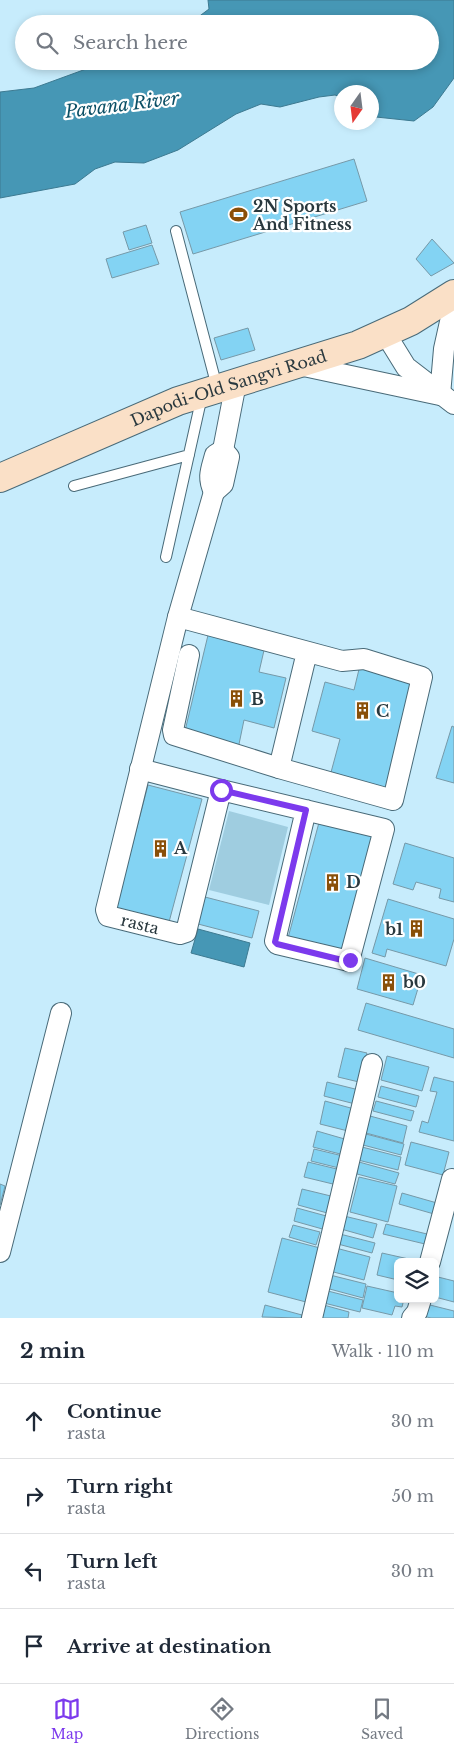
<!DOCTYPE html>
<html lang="en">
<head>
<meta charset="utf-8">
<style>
  body { margin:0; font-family:"Libre Baskerville",serif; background:#f6f6f7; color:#1f2937 }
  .controls { position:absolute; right:15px; bottom:15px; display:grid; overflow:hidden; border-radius:8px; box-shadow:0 2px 8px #0003 }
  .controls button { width:45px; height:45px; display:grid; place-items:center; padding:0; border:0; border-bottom:1px solid #e0e1e3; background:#fff; color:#1f2937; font:25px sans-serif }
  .compass { position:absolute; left:334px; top:85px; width:45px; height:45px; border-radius:50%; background:#fff; box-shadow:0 2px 8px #0003; rotate:194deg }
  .stop { position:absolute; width:15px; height:15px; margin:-11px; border:4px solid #7c3aed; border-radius:50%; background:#fff }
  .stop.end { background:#7c3aed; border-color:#fff; box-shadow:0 1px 5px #0008 }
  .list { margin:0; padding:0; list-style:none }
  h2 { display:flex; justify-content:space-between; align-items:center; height:65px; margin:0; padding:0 20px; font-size:21px }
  h2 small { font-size:16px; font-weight:400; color:#747a83 }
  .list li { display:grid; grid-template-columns:32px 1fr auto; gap:15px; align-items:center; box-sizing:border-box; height:75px; padding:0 20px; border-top:1px solid #e0e1e3 }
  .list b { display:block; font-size:19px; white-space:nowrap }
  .list p { margin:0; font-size:16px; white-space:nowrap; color:#747a83 }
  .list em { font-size:16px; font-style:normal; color:#747a83 }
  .icon { flex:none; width:28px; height:28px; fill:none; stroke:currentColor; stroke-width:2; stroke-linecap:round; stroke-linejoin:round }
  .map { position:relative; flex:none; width:454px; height:1318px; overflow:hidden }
  .search { position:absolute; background:#fff; box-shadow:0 2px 8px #0003; left:15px; right:15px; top:15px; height:55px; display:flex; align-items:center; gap:12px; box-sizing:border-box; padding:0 18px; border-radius:28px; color:#747a83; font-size:19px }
  .sheet { height:365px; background:#fff }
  nav { display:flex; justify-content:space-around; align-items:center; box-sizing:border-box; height:70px; border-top:1px solid #e0e1e3; background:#fff; font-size:14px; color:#747a83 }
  nav a { display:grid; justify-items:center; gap:2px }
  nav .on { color:#7c3aed }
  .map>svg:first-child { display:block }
  .green { fill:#9fcde0 }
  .water { fill:#4697b5; stroke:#3d7a91 }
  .building { fill:#83d3f3; stroke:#7699a8 }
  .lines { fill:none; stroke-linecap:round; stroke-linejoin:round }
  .lane-casing { stroke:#496a78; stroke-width:12 }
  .street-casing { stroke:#496a78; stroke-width:22 }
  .secondary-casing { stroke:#496a78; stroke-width:30 }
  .lane { stroke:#fff; stroke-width:10 }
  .street { stroke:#fff; stroke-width:20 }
  .secondary { stroke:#fae0c7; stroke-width:28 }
  .route { stroke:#7c3aed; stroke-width:6 }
  .labels { text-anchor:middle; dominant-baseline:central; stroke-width:4.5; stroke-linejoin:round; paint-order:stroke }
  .poi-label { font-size:16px; font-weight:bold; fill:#29383e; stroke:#fff; text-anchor:start }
  .street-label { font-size:16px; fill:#29383e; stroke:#fff }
  .water-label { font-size:18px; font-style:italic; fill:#0c5066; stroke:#fff }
</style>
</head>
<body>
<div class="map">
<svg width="454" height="1318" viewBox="0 0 454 1318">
  <rect width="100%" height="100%" fill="#c7ecfc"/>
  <path class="green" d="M229,811l59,16 -19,78 -60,-15z"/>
  <path class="water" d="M208,0h246v78l-21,29 -19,14 -38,-4 -4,-4v-21h-30l-1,5 -6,-2 -16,2 -39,10 -19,-3 -25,10 -58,36 -34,13 -29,-1 -20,7 -20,15 -75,14v-106l34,-4 74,-27h322v-37h-241l20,-15z
    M198,929l52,14 -6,24 -53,-14z"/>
  <path class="building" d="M354,159l13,42 -174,53 -13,-42z
    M146,225l6,18 -23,7 -6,-18z
    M432,239l22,24 -23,13 -15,-17z
    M152,245l7,19 -47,14 -6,-19z
    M248,328l7,22 -34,10 -7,-22z
    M209,631l56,15 -6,26 27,6 -12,50 -30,-8 -6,29 -54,-14z
    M361,661l54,14 -29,116 -56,-15 10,-37 -28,-8 13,-49 29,8z
    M452,726l2,1v56l-18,-5z
    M148,785l54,14 -33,123 -53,-14z
    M321,815l54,15 -33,122 -54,-14z
    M405,843l49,15v44l-15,-4 2,-9 -25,-7 -3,8 -20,-6z
    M205,897l54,14 -7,27 -54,-14z
    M388,899l66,20v20l-8,27 -59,-17 -2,8 -13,-4z
    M365,958l57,17 -9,30 -56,-16z
    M366,1003l88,26v29l-96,-28z
    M345,1048l22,5 -8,29 -21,-5z
    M387,1056l42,11 -7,24 -41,-11z
    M434,1077l20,5v59l-35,-9 3,-11 6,2 9,-31 -7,-1z
    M327,1082l36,9 -4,14 -35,-9z
    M381,1086l38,10 -3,11 -38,-10z
    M325,1101l33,9 -6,22 -32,-8z
    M376,1101l38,10 -3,10 -38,-10z
    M370,1116l37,10 -4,17 -37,-10z
    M317,1131l31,9 -4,15 -31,-8z
    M366,1134l38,10 -3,11 -38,-10z
    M411,1142l38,10 -6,23 -38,-10z
    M362,1147l39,10 -3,13 -40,-10z
    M314,1149l29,7 -4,12 -28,-7z
    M308,1162l33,8 -4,15 -33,-8z
    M359,1162l40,11 -4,11 -38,-10z
    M359,1177l38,9 -9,36 -38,-10z
    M0,1184l5,2 -5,19z
    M302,1189l33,8 -4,17 -33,-9z
    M402,1193l35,10 -3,11 -35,-10z
    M297,1208l33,9 -4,13 -32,-9z
    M344,1216l33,8 -4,14 -32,-9z
    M386,1224l41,10 -2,10 -42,-10z
    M293,1225l27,7 -4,13 -27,-8z
    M336,1233l39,10 -3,10 -38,-10z
    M282,1238l38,10 -14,54 -38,-10z
    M332,1247l38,10 -6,23 -38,-10z
    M382,1253l40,9h-24v18l-21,-5z
    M330,1275l36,9 -3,14 -37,-10z
    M438,1277l16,4v21l-19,-5z
    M367,1286l31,7v6h6l-2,8 -7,-1 -3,9 -30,-7z
    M324,1290l39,10 -3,12 -40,-10z
    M422,1303l32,8v7h-23l-12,-3z
    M320,1304l29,8 -1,6h-31z
    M265,1305l37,10 -1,3 -39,-1z"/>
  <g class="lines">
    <defs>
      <path id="lane" d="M176,231l41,156
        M74,486l115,-31
        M166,557l36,-161"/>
      <g id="street">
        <path d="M385,333l21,34 48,37"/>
        <path d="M299,365l141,30 4,-46 10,-45"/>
        <path d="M223,450l6,7 -6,27 -9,8c-7,-15 -3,-22 1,-37z"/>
        <path d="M223,450l13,-67"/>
        <path d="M214,492l-36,125 164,44 22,-2 58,18 -29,123 -114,-32 28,-116"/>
        <path id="s1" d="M178,617l-72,293 2,6 72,18 6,-2 35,-142 163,39 -35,132 -72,-17 -2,-3 31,-131"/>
        <path d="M189,655l-16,75 1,5 105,33"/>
        <path d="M140,769l81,21"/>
        <path d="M0,1252l61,-239"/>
        <path d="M430,1262l22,-83"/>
        <path d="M312,1318l60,-254"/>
        <path d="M412,1318l5,-6 4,-13"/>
      </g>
      <g id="secondary">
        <path id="s2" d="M0,478l178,-77 180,-56 53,-24 43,-27"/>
      </g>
    </defs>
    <use href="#lane" class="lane-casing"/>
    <use href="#street" class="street-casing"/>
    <use href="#secondary" class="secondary-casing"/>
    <use href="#lane" class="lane"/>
    <use href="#street" class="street"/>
    <use href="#secondary" class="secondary"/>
  </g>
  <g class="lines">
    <path class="route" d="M221,790l85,20 -31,132 2,2 69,17 4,-1"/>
  </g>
  <defs>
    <symbol id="stadium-bare" viewBox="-9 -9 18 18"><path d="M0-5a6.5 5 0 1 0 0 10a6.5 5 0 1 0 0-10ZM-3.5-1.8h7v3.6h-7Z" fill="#894f08" stroke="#fff" stroke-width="2.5" paint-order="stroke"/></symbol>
    <symbol id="building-bare" viewBox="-9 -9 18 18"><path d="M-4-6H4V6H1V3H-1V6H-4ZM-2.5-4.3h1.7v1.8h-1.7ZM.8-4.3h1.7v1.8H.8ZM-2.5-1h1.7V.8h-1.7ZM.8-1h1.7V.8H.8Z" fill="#894f08" stroke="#fff" stroke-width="2.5" paint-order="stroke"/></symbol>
  </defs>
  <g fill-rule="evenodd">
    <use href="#stadium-bare" x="226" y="202" width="25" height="25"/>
    <use href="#building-bare" x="224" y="686" width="25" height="25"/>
    <use href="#building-bare" x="350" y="698" width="25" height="25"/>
    <use href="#building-bare" x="148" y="836" width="25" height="25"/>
    <use href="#building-bare" x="320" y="870" width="25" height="25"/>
    <use href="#building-bare" x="404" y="916" width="25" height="25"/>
    <use href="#building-bare" x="376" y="970" width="25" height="25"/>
  </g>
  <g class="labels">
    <g class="poi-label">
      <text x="253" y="206">2N Sports<tspan x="253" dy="18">And Fitness</tspan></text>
      <text x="251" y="699">B</text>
      <text x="376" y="711">C</text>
      <text x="174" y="848">A</text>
      <text x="346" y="882">D</text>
      <text x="403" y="929" text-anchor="end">b1</text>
      <text x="403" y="982">b0</text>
    </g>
    <g class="street-label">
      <text stroke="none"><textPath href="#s2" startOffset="246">Dapodi-Old Sangvi Road</textPath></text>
      <text stroke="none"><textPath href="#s1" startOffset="341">rasta</textPath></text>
    </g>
    <g class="water-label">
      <text transform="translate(122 105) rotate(-7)">Pavana River</text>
    </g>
  </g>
</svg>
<div class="controls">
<button><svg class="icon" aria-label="layers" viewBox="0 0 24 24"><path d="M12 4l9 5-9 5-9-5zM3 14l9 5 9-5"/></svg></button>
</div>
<svg class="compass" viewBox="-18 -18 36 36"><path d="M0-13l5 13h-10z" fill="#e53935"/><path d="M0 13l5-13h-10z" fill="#747a83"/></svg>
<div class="stop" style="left:221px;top:790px"></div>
<div class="stop end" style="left:350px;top:960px"></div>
<div class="search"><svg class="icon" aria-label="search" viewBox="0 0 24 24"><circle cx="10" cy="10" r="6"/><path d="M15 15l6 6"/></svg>Search here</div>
</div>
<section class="sheet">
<h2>2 min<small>Walk · 110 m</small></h2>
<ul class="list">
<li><svg class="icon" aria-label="ahead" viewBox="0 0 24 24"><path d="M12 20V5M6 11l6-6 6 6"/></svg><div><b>Continue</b><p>rasta</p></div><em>30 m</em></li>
<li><svg class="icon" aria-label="right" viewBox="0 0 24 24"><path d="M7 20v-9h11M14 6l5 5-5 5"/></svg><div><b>Turn right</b><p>rasta</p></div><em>50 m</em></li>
<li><svg class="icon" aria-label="left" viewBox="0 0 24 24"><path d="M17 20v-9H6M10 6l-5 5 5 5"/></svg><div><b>Turn left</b><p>rasta</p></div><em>30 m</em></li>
<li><svg class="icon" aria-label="arrive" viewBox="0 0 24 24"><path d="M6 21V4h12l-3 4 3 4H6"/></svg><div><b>Arrive at destination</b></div></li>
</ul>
</section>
<nav>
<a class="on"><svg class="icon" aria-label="map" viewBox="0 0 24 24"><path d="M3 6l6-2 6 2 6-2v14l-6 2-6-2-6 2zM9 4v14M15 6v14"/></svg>Map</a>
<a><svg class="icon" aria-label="directions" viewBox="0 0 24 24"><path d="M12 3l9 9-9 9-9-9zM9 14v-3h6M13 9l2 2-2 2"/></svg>Directions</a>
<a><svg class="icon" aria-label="saved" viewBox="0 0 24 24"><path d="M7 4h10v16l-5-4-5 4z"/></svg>Saved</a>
</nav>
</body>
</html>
